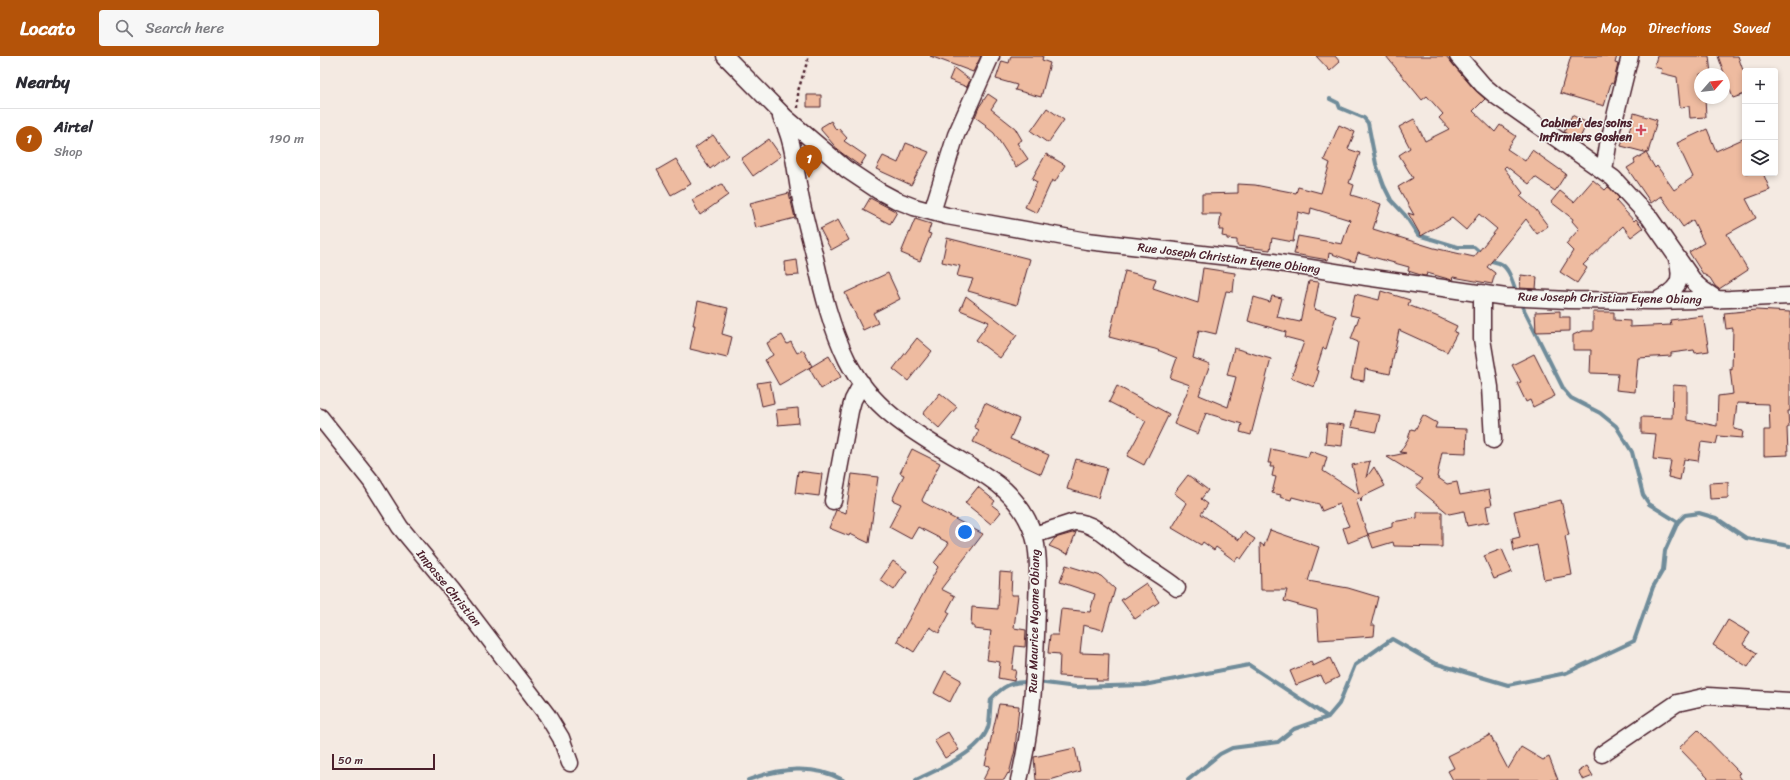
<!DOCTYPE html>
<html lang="en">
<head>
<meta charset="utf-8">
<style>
  body { margin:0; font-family:Sriracha,sans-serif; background:#f7f7f7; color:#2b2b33 }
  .controls { position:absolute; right:12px; top:12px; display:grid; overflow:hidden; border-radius:4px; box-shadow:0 2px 6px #0003 }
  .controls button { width:36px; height:36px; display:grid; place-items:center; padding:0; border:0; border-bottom:1px solid #e1e1e2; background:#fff; color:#2b2b33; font:20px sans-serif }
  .compass { position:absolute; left:1374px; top:12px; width:36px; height:36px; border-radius:50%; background:#fff; box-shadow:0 2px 6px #0003; rotate:62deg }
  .scale { position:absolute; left:12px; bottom:10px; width:103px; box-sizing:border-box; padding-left:4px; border:2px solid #4a1f2b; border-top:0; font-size:11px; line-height:14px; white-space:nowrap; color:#4a1f2b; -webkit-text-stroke:3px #f6f6f2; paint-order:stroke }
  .you { position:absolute; left:645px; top:476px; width:14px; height:14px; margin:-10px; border:3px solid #fff; border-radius:50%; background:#1a73e8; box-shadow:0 0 0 6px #1a73e833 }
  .badge { display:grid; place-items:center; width:26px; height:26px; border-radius:50%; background:#b45309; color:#fff; font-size:13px; font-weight:700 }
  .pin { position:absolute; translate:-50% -33px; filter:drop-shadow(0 1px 2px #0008) }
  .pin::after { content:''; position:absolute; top:21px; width:14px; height:12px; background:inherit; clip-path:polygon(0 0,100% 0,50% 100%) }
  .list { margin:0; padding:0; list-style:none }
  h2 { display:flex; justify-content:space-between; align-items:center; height:52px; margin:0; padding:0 16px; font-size:17px }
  h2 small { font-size:13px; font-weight:400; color:#7c7c81 }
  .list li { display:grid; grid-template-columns:26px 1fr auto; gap:12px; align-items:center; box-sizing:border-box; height:60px; padding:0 16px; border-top:1px solid #e1e1e2 }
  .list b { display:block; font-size:15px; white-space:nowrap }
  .list p { margin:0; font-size:13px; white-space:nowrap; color:#7c7c81 }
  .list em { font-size:13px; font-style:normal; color:#7c7c81 }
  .icon { flex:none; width:22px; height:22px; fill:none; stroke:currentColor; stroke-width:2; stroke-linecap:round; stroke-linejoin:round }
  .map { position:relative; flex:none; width:1470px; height:724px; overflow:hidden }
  header { display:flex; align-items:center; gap:24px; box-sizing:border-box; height:56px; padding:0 20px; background:#b45309; color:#fff }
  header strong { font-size:19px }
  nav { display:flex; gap:22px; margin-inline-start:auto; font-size:14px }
  .search { width:280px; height:36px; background:#f7f7f7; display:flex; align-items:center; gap:10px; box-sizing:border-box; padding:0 14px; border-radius:4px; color:#7c7c81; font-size:15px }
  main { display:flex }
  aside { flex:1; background:#fff }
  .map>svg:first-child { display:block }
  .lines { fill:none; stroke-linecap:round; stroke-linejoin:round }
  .stream { stroke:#6f8c9a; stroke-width:4 }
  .building { fill:#eebba0; stroke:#4a1f2b }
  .minor-casing { stroke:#4a1f2b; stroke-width:19 }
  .path { stroke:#4a1f2b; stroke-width:2.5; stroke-dasharray:3 3; stroke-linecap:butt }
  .minor { stroke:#f6f6f2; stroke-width:16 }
  .poi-dot { fill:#d1495b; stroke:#f6f6f2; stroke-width:1.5 }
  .labels { text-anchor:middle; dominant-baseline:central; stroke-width:3; stroke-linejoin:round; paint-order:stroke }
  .poi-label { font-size:12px; font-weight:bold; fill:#4a1f2b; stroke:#f6f6f2; text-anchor:end }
  .street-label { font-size:12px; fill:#4a1f2b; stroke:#f6f6f2 }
</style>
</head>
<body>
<header>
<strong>Locato</strong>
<div class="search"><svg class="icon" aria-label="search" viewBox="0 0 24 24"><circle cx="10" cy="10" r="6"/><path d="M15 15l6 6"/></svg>Search here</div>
<nav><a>Map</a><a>Directions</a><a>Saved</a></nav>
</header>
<main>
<aside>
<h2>Nearby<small></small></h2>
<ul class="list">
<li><span class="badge">1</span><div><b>Airtel</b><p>Shop</p></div><em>190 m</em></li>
</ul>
</aside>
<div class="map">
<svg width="1470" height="724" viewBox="0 0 1470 724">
  <rect width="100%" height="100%" fill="#f4eae2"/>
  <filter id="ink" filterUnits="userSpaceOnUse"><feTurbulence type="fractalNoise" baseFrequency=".025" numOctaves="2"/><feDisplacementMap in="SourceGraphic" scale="8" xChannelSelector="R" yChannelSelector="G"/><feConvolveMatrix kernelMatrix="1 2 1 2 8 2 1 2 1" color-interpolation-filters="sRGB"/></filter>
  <g filter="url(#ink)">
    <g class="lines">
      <path class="stream" d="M1010,43l8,4 2,5 24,10 4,5 8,41 8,22 7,14 14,15 13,20 40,12h16l8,7
        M1168,203c4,3 6,3 11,4 11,4 14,22 18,31
        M1200,246l44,88 7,8 29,15 16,13 16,26 11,43 6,9 29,18
        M717,626l39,5 68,-2 105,-20 79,52 11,-13 16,-39 37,-26 42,24 74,22 58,-12 68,-32 19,-54 10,-17 2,-19 13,-29 7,-7 14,-2 17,5 30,20 44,8
        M428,724c31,-12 66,-16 95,0
        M596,724c22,-11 69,-29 73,-57 1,-8 1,-16 2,-24 12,-13 21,-18 39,-17
        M868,724l32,-26 12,-6 46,-6 16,-13 34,-12"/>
    </g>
    <path class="building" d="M610,0h51l-8,16z
      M691,0h32l-1,4 8,3 -9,34 -26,-7 2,-5 -21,-6 6,-18 7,2z
      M996,0h19l5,6 -10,9z
      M1066,0h60l27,32 12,11 -12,12 22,21 5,-7 16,11 -9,13 18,12 7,-11 34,24 -11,17 -20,-14 -6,7 -23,-18 -2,2 19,25 -3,3 16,14 12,16 -11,8 -11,-15 -39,48 8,6 -3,11 -39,-7 -1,3 -25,-7 -1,3h-2l-16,-5 1,-4 -51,-14 -3,9 -26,-9 -1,7 -34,-6 4,-18 44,8 8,-24 -39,-12 -1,7 -12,-3 -5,30 -21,-4 -2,12 -33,-4v-6l-10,-1v-2l-5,-1 1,-6h-4l2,-16h-19v-20l36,-1v-9l17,1 41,8 2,-6 23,6 9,-30 -6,-3 15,-35 16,7 -7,17 12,4 -11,30 5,2 -3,10 30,9 -8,25 61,19 40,9 23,-28 -18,-15 -13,16 -14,-12 -31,18 -13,-23 6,2 -16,-28 15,-9 -14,-23 11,-7 -11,-21 15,-8 11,22 24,-12 -10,-11 4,-4 -16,-18 -5,4z
      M1251,0h46l-2,7 3,1 -5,20 -2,-1 -7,23 -44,-13z
      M1337,0h52l2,18h-11v24h5l1,19 -16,1 -1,-12 -9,1 -3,-30 -16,-4 1,-4 -8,-2z
      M1398,0h20l7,20v18l-12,4z
      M634,12l16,12 -3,7 -18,-7z
      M668,38l9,6 -6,9 24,19 7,12 -5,3 11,16 -12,8 -22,-34 -9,-7 1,-1 -11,-8 4,-10z
      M487,39h14v12h-14z
      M727,52l17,12 -16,23 -17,-12z
      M1314,57l23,7 -9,33 -27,-7 3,-11 4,1z
      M1252,59l15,8 -9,19 -14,-10z
      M511,65l5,9 2,-2 9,10 -3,3 22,15 -6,10 -21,-15 -18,-21v-3z
      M1387,73l9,22 29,-13v35h18l7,17 -24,9 10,19 -29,16 21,36 -29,19 -4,-3 -5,-8 -7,-4 -14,-22 15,-9 -11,-23 -10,7 -22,-31 -10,7 -24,-35 8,-5 -1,-3 12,-7 9,15 2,-2 17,24 19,-13 -16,-34z
      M393,79l15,20 -18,14 -15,-21z
      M449,83l12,17 -28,20 -12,-17z
      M586,87l23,9 -18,33 -35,-16 7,-13 15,7z
      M726,98l19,11 -10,17 -3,-2 -15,33 -12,-6 12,-25 -5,-3z
      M356,103l15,25 -20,11 -14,-25z
      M1273,124l12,10 3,-3 2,1 9,10 -3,3 18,20 2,-2 7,9 -12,9 -8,-11 -40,39 4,3 -10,15 -17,-11 13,-21 -7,-7 13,-15 -7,-8 1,-2 -22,-17 9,-11 14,11z
      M402,128l6,11 -28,20 -8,-15z
      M469,137l6,25 -39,10 -6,-25z
      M550,142l27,14 -7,12 -27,-14z
      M595,163l16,5 -3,9 3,1 -11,27 -19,-8z
      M518,164l11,20 -18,10 -11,-21z
      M627,182l83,21 -13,46 -49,-14 5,-12 -16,-3 3,-10 -18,-4z
      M477,204l2,15 -13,1 -1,-14z
      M883,212l32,5 -2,19 -7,-1 -10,43 -17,-4 -6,28 17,6 -11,31 29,12 8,-30 -9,-2 7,-27 37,11 -20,76 -11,-3 2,-8 -36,-11 -8,21 -24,-10 16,-39 -20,-7 7,-20 -22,-9 -46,-12 16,-66 31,8 -3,9 45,15z
      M568,217l12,26 -27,14 5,10 -15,7 -18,-37z
      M1201,219l16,2 -1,12 -16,-1z
      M989,225l10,1 -5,27 22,7 -10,33 -3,-1 -7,22 3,1 -5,16 -23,-9 13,-36 -19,-5 1,-5 -38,-11 6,-24 16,5 2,-6 10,2 -5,19 23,5z
      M1061,235l29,9 -2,5 28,11 21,10 -3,6 3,1 -10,19 -48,-22 -9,44 -25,-5 -1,12 -13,-2 7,-37 -7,-3 8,-22 -9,-2 5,-21 24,6z
      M646,240l51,39 -17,23 -24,-18 13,-18 -29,-12z
      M378,245l30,7 -6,26 10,3 -5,21 -37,-9 5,-24h-2z
      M1436,254l34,2v99h-2l1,16 -2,1 1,27 -24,1v-26h6l-1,-26 -32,-1 -3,26 9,2 -1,7 -24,-2 -2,8 -15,-2 -3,19 -14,-2 -4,21 -12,-3 3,-16 -18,-2 3,-25 -15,-1v-16l31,1 1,-33 14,1v34l30,6 1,-30 15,-2 -3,-25 2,1 1,-42 -7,1 -2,-16z
      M1240,255v6h10v14l-34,1 -1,-20z
      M1273,256h21v8l16,1v6l41,-2 -1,-5 33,-4 6,35 -14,2 -1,-3 -23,3v3l-33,2 -3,34 -19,-2 2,-16 -28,-1 1,-23h-18v-15l9,-4h11z
      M462,279l5,9 4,-2 6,11 6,-3 9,16 -33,19 -14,-25 8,-5 -6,-12z
      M597,282l15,13 -24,30 -15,-12z
      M1214,298l21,42 -22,11 -3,-7 -4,2 -9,-19 4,-1 -9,-17z
      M509,300l12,21 -20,12 -12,-21z
      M450,325l4,22 -12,3 -5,-23z
      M797,330l52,28 -25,51 -17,-9 19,-35 -37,-19z
      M620,337l17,14 -18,21 -16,-14z
      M665,347l34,16 -9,20 39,16 -8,19 -68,-32 6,-12 -5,-3z
      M478,352l1,15 -21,2 -2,-15z
      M1035,355l25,4 -4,17 -25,-5z
      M1103,359l14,8 -2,5 32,1 -1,24 -24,-1 -5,25 10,7 10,-2 3,13 29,-5 3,15 -6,1 3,16 -22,4 -3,-15 -15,3 -33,-27 7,-8 -36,-22 19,-4 -6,-1 8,-13 3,-10 4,1z
      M1007,367l17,2 -2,21 -17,-2z
      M592,393l28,14 -18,37 1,2 60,32 -42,55 14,7 -8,15 3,2 -11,20 -9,-6 -16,25 -17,-11 41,-74 -4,-4 15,-20 -31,-16 -7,12 -22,-12 12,-23 -9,-4 12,-25 -4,-2z
      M951,393l37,8 2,-6 17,6 -4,14 36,23 -7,-29 18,-4 -4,17 8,-11 11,19 -23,11 -1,5 -1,-4 -4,2 12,35 -20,8 -5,-15 6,-2 -10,-22 -17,7 -3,-7 -27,-7 -1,3 -11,-3 1,-2 -9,-2 4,-16 -4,-1 2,-9h-4l1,-4h-3z
      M756,403l31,9 -9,30 -31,-9z
      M478,415l24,3 -3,22 -24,-3z
      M532,418l26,3 -9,66 -19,-9 -1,2 -20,-8 7,-18 10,3z
      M868,419l20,15 -7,9 7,5 -7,10 38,26 5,-8 11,7 -14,20 -3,-2 -3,4 -19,-14 -2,3 -11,-8 -2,3 -29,-17 15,-25 -13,-10z
      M1408,426v16l-18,1 -1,-16z
      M658,431l17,14 -3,4 9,7 -10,12 -26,-21z
      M1241,444l8,35 -4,1 7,39 -28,5 -7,-35 -23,6 -2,-12 8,-2 -6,-26z
      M1097,456h25v35l-48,-1 -1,-4 -20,6 -5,-14 24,-7v-5l25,-4z
      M950,474l49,17 -11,34 40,7 30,9 -7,28h4l-1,11 -55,4 -2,-30 -33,-9 3,-11h-26l-1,-47 4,3z
      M756,476l-8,22 -19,-8 6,-8z
      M1182,493l10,23 -18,7 -10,-23z
      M573,505l14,10 -13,19 -14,-10z
      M746,509l35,11 14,13 -12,41 -20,-5 -3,28 29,1 -1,27h-11l-1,-3 -37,-2 1,-22 -12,-1 2,-18h8l3,-26 29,3 5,-18 -35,-12z
      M680,516l12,1 -1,22h7l-4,33 12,2 -1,17 -10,-1 -3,24h4l-2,11 -16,-3 2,-16 -13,-2 4,-29 -17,-2v-3h-3l1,-19 26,2z
      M826,527l13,19 -24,17 -14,-19z
      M1408,564l22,13 -7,11 14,9 -9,14 -35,-22z
      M1010,602l9,19 -14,7 -4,-9 -25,10 -6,-14 21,-9 2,4z
      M625,615l16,9 -11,22 -16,-9z
      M679,648l20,2 -4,44 -6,24 -1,-1 -4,7h-21l7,-14 -5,-1z
      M1378,674l42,43 -2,1 4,6h-32l-31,-32z
      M628,676l11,18 -14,8 -11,-18z
      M1170,679l18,34 13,-22 22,13 6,-3 9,23h-105l-5,-9 6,-3 -6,-12z
      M755,692l5,23 -30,9h-14l-2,-23z
      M1267,710l6,10 -10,4 -5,-9z"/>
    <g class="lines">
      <defs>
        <path id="minor" d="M405,0l60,61 61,52 33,22 17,9 18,7 33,9 140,25 186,21 93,15 140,20 63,3 87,1 74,-2 60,-3
          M1138,0l25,29 13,11 117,82 36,39 46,66 8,7 15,10
          M461,61c13,23 14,52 19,78 4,21 10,42 15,63 8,36 16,69 32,102 31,62 90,83 145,120 18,12 34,32 41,53 8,23 4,52 4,76 -2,58 -4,115 -18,171
          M1284,115l4,-26 22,-89
          M612,156l24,-77 35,-79
          M1162,237v46l8,48 3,53
          M1336,245c21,-11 28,-19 21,-42
          M0,361l51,64 29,46 52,63 95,125 14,23 9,25
          M513,445l17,-90 3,-11 9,-17
          M714,479l40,-13c23,-1 46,29 65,40 13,9 26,16 38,26
          M1282,698l75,-51 31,-7 82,5"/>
      </defs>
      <use href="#minor" class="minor-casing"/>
      <path class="path" d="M478,52v-17l11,-35"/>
      <use href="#minor" class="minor"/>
    </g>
  </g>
  <path class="poi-dot" d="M1319 68h4v4h4v4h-4v4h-4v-4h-4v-4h4z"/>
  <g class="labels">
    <g class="poi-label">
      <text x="1312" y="67">Cabinet des soins<tspan x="1312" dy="14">infirmiers Goshen</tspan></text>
    </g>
    <g class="street-label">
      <text transform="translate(909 202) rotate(7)">Rue Joseph Christian Eyene Obiang</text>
      <text transform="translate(1290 242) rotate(1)">Rue Joseph Christian Eyene Obiang</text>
      <text transform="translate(129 532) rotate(51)">Impasse Christian</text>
      <text transform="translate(714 565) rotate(-89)">Rue Maurice Ngome Obiang</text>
    </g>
  </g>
</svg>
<div class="controls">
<button>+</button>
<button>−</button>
<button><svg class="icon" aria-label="layers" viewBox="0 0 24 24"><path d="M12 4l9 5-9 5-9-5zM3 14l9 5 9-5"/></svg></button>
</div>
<svg class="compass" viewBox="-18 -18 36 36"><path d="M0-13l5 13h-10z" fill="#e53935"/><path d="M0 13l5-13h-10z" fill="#7c7c81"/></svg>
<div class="scale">50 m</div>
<div class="you"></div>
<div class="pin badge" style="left:489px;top:122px">1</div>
</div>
</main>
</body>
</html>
